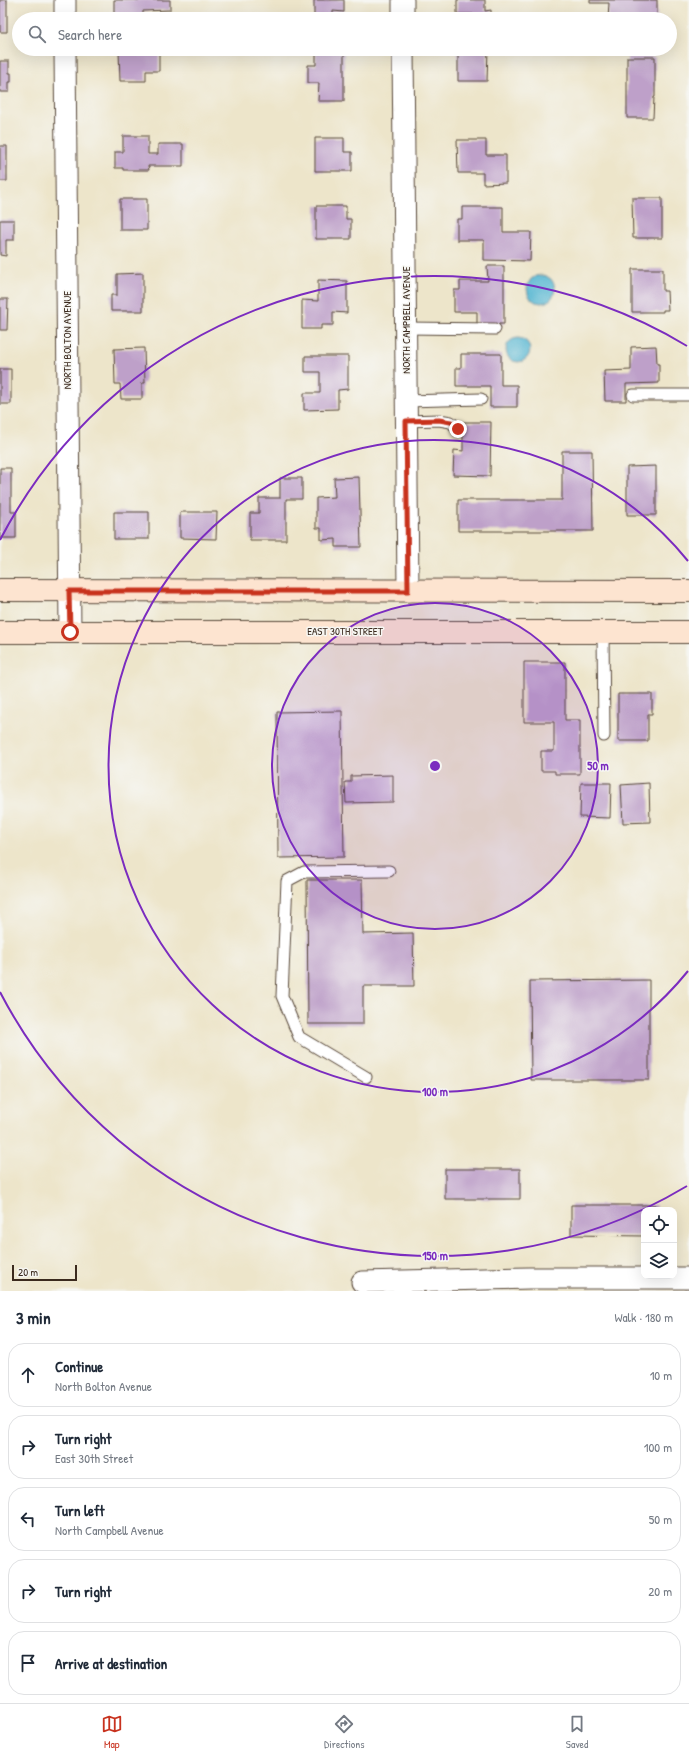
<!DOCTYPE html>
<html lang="en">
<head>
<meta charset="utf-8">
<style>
  body { margin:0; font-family:"Patrick Hand",sans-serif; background:#f6f6f7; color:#1f2937 }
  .controls { position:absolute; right:12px; bottom:12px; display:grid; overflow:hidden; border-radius:8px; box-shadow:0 4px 16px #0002 }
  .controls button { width:36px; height:36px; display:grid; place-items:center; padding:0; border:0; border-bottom:1px solid #e0e1e3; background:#fff; color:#1f2937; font:20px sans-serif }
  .scale { position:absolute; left:12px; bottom:10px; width:65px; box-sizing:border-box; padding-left:4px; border:2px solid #3b2a1e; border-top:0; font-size:11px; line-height:14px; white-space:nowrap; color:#3b2a1e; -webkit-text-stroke:3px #f6f6f2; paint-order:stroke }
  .stop { position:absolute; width:12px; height:12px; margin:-9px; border:3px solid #c8321e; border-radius:50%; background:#fff }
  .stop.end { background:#c8321e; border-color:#fff; box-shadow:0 1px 4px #0008 }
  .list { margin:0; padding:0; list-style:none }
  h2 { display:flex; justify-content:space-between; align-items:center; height:52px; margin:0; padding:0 16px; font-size:17px }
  h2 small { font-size:13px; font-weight:400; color:#747a83 }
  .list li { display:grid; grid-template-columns:26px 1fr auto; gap:12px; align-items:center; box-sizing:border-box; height:64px; margin:0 8px 8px; padding:0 8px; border:1px solid #e0e1e3; border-radius:16px }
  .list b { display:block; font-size:15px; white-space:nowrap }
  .list p { margin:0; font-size:13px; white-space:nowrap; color:#747a83 }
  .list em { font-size:13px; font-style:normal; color:#747a83 }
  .icon { flex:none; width:22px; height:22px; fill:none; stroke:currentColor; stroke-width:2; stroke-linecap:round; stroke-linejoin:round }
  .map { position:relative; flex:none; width:689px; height:1291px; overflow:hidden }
  .search { position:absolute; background:#fff; box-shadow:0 4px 16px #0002; left:12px; right:12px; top:12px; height:44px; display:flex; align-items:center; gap:10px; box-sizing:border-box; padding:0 14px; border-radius:22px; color:#747a83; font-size:15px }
  .sheet { height:412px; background:#fff }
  nav { display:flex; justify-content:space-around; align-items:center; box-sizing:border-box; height:56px; border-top:1px solid #e0e1e3; background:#fff; font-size:11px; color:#747a83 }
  nav a { display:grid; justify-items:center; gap:2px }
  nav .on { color:#c8321e }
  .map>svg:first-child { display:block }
  .water { fill:#52b5d1; stroke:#467078 }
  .building { fill:#bea0c9 }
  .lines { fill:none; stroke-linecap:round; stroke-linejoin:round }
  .service-casing { stroke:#564638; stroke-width:13 }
  .minor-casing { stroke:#564638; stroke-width:23 }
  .secondary-casing { stroke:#564638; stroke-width:24 }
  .service { stroke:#fff; stroke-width:11 }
  .minor { stroke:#fff; stroke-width:21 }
  .secondary { stroke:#fde4d0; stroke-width:22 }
  .route { stroke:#c8321e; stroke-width:5 }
  .ring { fill:none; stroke:#7b2cbf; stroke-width:2 }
  .labels { text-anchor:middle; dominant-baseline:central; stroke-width:3; stroke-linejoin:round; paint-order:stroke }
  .street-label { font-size:11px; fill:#3b2a1e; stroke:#f6f6f2 }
  .centre { fill:#7b2cbf; stroke:#f6f6f2; stroke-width:2 }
  .ring-label { font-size:12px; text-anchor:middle; font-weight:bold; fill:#7b2cbf; stroke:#f6f6f2; stroke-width:3; stroke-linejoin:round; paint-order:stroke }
</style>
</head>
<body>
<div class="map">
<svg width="689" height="1291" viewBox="0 0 689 1291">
  <rect width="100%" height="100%" fill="#f6f6f2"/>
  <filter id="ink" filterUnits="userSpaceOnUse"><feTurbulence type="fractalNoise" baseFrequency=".025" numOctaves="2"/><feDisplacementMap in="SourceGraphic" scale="8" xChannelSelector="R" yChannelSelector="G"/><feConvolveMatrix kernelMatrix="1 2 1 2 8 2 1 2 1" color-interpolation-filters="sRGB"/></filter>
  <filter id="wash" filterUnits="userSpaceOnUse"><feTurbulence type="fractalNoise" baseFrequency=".012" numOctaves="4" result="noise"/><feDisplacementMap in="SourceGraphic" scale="16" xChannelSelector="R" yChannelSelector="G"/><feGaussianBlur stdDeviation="0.9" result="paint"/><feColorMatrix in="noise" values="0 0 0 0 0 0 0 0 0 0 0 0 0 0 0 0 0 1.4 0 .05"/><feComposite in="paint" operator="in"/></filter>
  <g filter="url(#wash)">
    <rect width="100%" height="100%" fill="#ede5ca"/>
    <path class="water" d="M527 289a14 14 0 1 1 28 0a14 14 0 1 1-28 0Z
      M506 350a12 12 0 1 1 24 0a12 12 0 1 1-24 0Z"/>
    <g id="blocks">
      <path class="building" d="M0,0h7v32h-7z
        M114,0h56v10l-27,1v8h-29z
        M314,0h30v12l-11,-1v8h-19z
        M457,0h28v11l6,-1v9h-18v-5h-16z
        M590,0h67v19h-49l1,-16h-19z
        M159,49v22h-13v10h-26l-1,-31z
        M316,49h28v52h-26l1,-18h-11v-18h8z
        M458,49h30l-1,32h-29z
        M627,57h28v40h-1l-1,21h-26z
        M0,61h9v12h2v9h-2v10h-9z
        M123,136h25v18h10v-10h25v22h-35l1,4h-26v-2h-8v-16h8z
        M315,138h29v14h8v19h-37z
        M457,140h29v15h20v28l-23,1v-11h-25z
        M0,146h7v35h-7z
        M632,198h30v40h-29z
        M120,199h27v31h-27z
        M316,206h30v13h5v20h-35z
        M462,207h41v25h28l-1,29 -46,-1v-20h-27v-21h5z
        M0,220h14v20h-8v16l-6,-1z
        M487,266h17v58h-27v-12h-23v-22h6v-9h28z
        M632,269h31v22h4l1,19h-5v2h-31z
        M143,273v38h-32v-16h6v-21z
        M318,280l29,1v32l-14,-1v13h-12v4h-19v-29l16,1z
        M0,299h8l-1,31h-7z
        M656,346l1,18h2v19l-33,1v17h-21l-1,-30 27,-1v-23z
        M144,348l1,35h-3v16h-21l-1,-15h-5l-1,-35z
        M461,354h40v31h16v22h-27v-21h-34v-18h5z
        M305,356h43v33l-10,1v19l-34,1v-17h16v-21h-15z
        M0,369h11v35h-11z
        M463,422h28l-1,54 -37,-1 1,-25 9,1z
        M562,451h30l1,80h-135v-31h104z
        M656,466v49h-29v-48z
        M0,468h11v44h5v26h-16z
        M359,477l2,70h-25v-8l-15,1v-12h-5v-30l19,-1 -1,-19z
        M280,478h22v21h-16v41h-36v-27h9v-15h21z
        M114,512h35v27h-35z
        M180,512h37l-1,27 -36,-1z
        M524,662h41v58h15v54h-25v-3h-14v-20h13v-29h-30z
        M618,694h34v20h-4v27h-30z
        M342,711l2,146 -66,1 -1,-146z
        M393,775v27l-47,1 -1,-21h6v-6z
        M581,783h30l-1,35 -30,-1z
        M649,783l1,39 -27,1 -2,-38z
        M307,880h55l1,54 50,-1 1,53h-51v38h-55z
        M649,980v100h-118l-1,-99z
        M445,1169h75v30h-75z
        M571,1205h85v5h-12v26l-73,-1z"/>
    </g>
  </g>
  <g filter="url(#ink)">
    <use href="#blocks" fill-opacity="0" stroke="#564638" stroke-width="1"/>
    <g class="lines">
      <defs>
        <path id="service" d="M406,328l89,1
          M633,395h56
          M406,401l75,-2
          M406,421l33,-1 12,2 7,7
          M603,632l1,104
          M366,1077l-67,-40 -17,-41 5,-115 17,-9 85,-1"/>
        <path id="minor" d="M65,0v19
          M403,0v19
          M65,49l5,583
          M403,49l5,542
          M362,1282l167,-4h160"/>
        <path id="secondary" d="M0,590l689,1
          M0,632h689"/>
      </defs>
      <use href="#service" class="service-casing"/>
      <use href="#minor" class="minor-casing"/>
      <use href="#secondary" class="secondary-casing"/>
      <use href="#service" class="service"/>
      <use href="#minor" class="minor"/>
      <use href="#secondary" class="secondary"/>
    </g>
  </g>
  <g class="lines" filter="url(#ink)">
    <path class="route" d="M70,632l-1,-41h339l-2,-170 33,-1 12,2 7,7"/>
  </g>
  <circle cx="435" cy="766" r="163" fill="#7b2cbf" fill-opacity=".12"/>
  <g class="ring">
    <circle cx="435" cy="766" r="163"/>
    <path d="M688 971A326 326 0 1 1 688 561"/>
    <path d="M687 1186A490 490 0 0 1 0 992M0 540A490 490 0 0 1 687 346"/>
  </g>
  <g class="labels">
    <g class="street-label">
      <text transform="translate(406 320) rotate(-90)">NORTH CAMPBELL AVENUE</text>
      <text transform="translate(67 340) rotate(-90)">NORTH BOLTON AVENUE</text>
      <text x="345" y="631">EAST 30TH STREET</text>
    </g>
  </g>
  <circle cx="435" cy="766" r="6" class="centre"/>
  <g class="ring-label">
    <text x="598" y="770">50 m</text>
    <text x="435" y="1096">100 m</text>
    <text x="435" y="1260">150 m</text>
  </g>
</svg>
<div class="controls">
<button><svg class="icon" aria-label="locate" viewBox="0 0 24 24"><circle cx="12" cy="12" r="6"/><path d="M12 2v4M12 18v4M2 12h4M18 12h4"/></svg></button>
<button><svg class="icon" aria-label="layers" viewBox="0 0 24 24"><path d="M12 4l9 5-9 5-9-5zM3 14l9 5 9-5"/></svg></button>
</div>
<div class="scale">20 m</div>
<div class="stop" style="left:70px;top:632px"></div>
<div class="stop end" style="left:458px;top:429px"></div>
<div class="search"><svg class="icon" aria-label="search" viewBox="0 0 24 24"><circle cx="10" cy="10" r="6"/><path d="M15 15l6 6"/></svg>Search here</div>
</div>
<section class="sheet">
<h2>3 min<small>Walk · 180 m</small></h2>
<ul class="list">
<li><svg class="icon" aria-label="ahead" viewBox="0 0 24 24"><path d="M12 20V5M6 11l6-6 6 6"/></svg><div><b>Continue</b><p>North Bolton Avenue</p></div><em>10 m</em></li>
<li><svg class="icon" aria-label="right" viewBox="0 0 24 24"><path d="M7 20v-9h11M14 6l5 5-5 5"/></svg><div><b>Turn right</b><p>East 30th Street</p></div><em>100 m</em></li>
<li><svg class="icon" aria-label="left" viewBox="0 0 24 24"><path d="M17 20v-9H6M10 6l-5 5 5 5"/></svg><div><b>Turn left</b><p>North Campbell Avenue</p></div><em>50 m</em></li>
<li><svg class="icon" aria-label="right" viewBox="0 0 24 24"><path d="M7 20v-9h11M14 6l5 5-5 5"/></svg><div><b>Turn right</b></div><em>20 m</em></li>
<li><svg class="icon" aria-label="arrive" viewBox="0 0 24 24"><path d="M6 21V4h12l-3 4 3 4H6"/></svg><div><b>Arrive at destination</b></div></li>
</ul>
</section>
<nav>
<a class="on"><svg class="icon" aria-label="map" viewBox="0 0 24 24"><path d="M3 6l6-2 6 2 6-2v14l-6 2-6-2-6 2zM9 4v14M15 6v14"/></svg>Map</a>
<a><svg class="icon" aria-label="directions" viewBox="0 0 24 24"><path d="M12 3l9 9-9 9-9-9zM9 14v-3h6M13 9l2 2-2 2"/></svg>Directions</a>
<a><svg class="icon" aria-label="saved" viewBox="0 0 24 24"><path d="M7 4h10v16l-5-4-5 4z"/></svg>Saved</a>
</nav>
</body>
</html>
